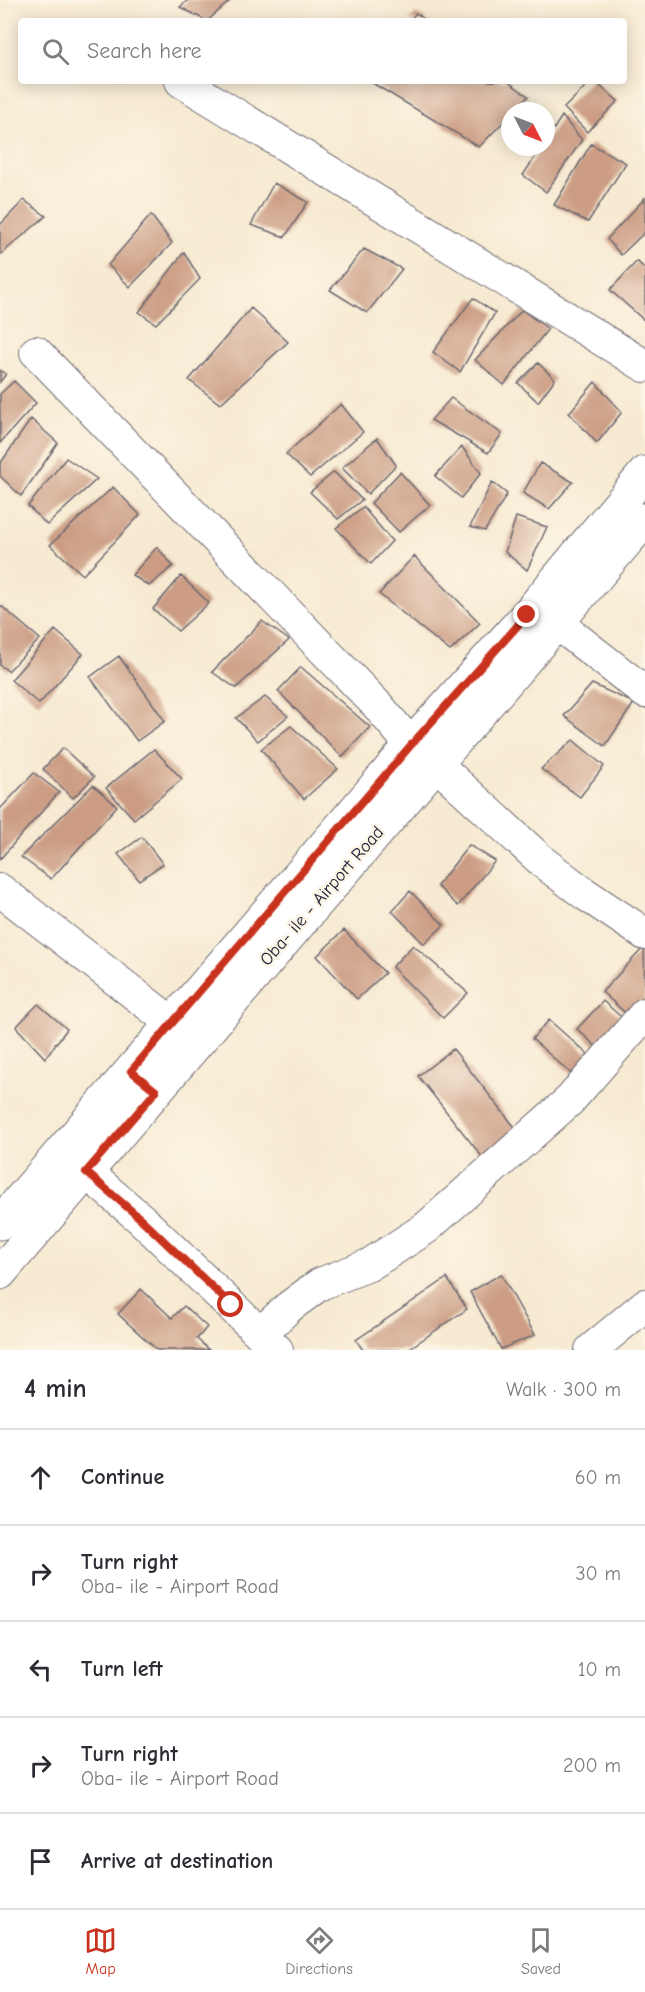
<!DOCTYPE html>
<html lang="en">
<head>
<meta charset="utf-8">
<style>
  body { margin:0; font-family:"Comic Neue",sans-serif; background:#f7f7f7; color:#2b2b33 }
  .compass { position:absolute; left:501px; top:102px; width:54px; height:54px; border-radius:50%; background:#fff; box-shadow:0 3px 15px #0003; rotate:132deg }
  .stop { position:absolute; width:18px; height:18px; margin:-14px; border:4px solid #c8321e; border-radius:50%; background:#fff }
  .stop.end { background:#c8321e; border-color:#fff; box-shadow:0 2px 6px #0008 }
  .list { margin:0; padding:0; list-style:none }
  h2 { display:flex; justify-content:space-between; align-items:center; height:78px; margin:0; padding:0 24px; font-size:26px }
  h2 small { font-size:20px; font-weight:400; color:#7c7c81 }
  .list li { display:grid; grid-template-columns:39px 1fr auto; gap:18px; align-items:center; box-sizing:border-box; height:96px; padding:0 24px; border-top:2px solid #e1e1e2 }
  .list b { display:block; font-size:22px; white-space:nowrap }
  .list p { margin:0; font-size:20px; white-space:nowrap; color:#7c7c81 }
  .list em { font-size:20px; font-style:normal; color:#7c7c81 }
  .icon { flex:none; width:33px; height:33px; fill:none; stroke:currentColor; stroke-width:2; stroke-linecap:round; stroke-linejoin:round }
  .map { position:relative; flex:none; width:645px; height:1350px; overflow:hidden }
  .search { position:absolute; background:#fff; box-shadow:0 3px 15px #0003; left:18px; right:18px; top:18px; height:66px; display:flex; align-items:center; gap:15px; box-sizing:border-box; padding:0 21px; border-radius:6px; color:#7c7c81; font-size:22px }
  .sheet { height:558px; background:#fff }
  nav { display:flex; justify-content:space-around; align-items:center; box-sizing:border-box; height:84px; border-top:2px solid #e1e1e2; background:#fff; font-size:16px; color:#7c7c81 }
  nav a { display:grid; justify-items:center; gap:3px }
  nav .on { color:#c8321e }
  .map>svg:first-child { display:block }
  .building { fill:#cc9d84 }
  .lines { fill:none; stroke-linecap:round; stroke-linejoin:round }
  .minor-casing { stroke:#6d6870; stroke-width:34 }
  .major-casing { stroke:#6d6870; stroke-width:35 }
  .minor { stroke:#fff; stroke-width:32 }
  .major { stroke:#fff; stroke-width:33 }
  .route { stroke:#c8321e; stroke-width:8 }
  .labels { text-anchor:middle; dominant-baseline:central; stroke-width:5; stroke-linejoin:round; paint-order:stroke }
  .street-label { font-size:18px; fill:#22223b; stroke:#fcf5e5 }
</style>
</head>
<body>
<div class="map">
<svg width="645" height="1350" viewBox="0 0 645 1350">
  <rect width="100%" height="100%" fill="#fcf5e5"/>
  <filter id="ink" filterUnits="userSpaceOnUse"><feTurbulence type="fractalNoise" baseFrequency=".0167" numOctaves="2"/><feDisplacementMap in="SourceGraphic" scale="12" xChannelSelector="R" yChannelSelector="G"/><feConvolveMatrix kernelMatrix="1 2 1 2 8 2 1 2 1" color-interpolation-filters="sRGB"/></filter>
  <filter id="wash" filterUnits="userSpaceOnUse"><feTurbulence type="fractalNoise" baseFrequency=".008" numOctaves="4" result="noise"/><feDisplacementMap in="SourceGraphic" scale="24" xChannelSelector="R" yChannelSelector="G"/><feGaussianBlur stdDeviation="1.35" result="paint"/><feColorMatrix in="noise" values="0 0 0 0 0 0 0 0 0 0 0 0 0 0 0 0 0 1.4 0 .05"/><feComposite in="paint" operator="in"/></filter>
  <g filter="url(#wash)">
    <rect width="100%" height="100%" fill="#f7ead2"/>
    <g id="blocks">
      <path class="building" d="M188,0h43l-24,21 -27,-14z
        M416,13l11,8h-18z
        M369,81h138l21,15 -14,15h-4v4l-31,32z
        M591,81h3l24,20 -31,31 -23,-24z
        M562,116l20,24 -36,52 -23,-17 19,-28h4v-6z
        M591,144l35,19 -38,59 -34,-17z
        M274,183l34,19 -23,35 -34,-12z
        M645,198v34l-24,23 -14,-16z
        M24,200l22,16 -46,39v-30z
        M151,215l21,28 -42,44 -22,-22z
        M364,249l38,20 -35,44 -37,-23z
        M184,252l16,27 -44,45 -17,-12z
        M637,261l8,8v52l-35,-31z
        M473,298l22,15 -35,59 -27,-20z
        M251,308l37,34 -68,62 -31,-24z
        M522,310l26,19 -44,56 -29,-25z
        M538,363l17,16 -17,23 -20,-19z
        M0,370l6,4 -6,8z
        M14,381l22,22 -36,40v-49z
        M595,382l27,30 -25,31 -28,-30z
        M451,398l51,36 -14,19 -57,-33z
        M341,404l22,28 -53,45 -24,-23z
        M31,419l27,24 -37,53 -21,-20v-12z
        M377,438l19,27 -28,29 -26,-26z
        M462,447l19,26 -20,25 -26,-22z
        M66,458l31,21 -50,46 -19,-19z
        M540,463l33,19 -24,27 -26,-16z
        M334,472l28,28 -24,19 -28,-27z
        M400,472l30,33 -31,27 -28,-29z
        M492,482l15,12 -22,37 -15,-4z
        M113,487l27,28 -57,60 -33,-30z
        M363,507l29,34 -21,23 -35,-36z
        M516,517l31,10 -20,43 -22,-18z
        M157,547l16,19 -24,20 -17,-11z
        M414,556l66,67 -30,28 -71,-57z
        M181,576l28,27 -31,28 -25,-22z
        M0,605l40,34 -32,32 -8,-6z
        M262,621l27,19 -53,48 -24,-16z
        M55,630l28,24 -44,50 -28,-24z
        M119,656l46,65 -28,20 -47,-64z
        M301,667l69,60 -28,30 -64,-66z
        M592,684l42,19 -29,43 -41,-30z
        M265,697l23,19 -30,25 -22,-23z
        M291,726l47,43 -34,30 -43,-50z
        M573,740l31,26 -24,31 -39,-28z
        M63,748l31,29 -21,21 -30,-29z
        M154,749l28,30 -48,40 -28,-31z
        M34,773l25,19 -59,67v-50z
        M93,785l24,21 -66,73 -30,-22z
        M142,837l21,27 -24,16 -21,-26z
        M469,845l26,16 -37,45 -21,-20z
        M410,891l34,34 -20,19 -32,-33z
        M344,930l41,43 -28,26 -40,-43z
        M413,945l55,48 -25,25 -51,-51z
        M644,947l1,56 -14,15 -29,-26z
        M603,1001l25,22 -26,29 -25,-23z
        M38,1004l29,25 -22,29 -29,-31z
        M549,1020l44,39 -17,19 -44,-39z
        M453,1049l64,81 -34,28 -65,-82z
        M501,1274l34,61 -34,14 -31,-57z
        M447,1278l20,31 -60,41h-44l-7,-10z
        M141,1289l31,29 12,-12 23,21 -10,12 12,11h-52l-39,-36z"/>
    </g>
  </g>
  <g filter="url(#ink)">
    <use href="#blocks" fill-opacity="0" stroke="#6d6870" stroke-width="1.5"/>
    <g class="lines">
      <defs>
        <path id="minor" d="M181,81l464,285
          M36,352l343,355 32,38
          M558,624l87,68
          M436,764l108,99 41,31 60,40
          M0,890l172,133
          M86,1172l55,47 136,131
          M260,1334l29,-27 31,-23 49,-19 57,-37 144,-128 75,-86
          M591,1350l54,-45"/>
        <path id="major" d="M0,1223l411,-478 116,-130 118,-142
          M0,1273l645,-753"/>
      </defs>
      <use href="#minor" class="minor-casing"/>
      <use href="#major" class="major-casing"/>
      <use href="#minor" class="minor"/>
      <use href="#major" class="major"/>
    </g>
  </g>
  <g class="lines" filter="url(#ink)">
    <path class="route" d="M231,1305l-90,-86 -55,-47 70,-81 -25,-20 280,-326 116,-130"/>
  </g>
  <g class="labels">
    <g class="street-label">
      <text transform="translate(322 896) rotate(-49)">Oba- ile - Airport Road</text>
    </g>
  </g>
</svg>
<svg class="compass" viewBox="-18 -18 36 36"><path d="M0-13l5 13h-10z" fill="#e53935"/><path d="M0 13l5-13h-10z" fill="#7c7c81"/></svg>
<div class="stop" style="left:231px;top:1305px"></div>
<div class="stop end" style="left:527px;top:615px"></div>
<div class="search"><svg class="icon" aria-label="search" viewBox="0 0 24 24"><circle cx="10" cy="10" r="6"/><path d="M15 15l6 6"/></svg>Search here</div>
</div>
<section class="sheet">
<h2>4 min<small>Walk · 300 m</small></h2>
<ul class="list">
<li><svg class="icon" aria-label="ahead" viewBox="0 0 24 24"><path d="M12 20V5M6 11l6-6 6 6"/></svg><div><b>Continue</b></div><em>60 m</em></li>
<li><svg class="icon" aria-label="right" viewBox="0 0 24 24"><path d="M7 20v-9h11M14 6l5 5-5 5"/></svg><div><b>Turn right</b><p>Oba- ile - Airport Road</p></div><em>30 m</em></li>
<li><svg class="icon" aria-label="left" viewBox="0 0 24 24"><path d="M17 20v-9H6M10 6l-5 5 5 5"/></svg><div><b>Turn left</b></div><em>10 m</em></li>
<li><svg class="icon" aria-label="right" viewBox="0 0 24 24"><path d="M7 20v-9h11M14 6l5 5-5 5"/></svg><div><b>Turn right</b><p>Oba- ile - Airport Road</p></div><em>200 m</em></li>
<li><svg class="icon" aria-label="arrive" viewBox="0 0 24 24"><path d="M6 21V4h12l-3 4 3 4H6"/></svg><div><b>Arrive at destination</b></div></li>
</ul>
</section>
<nav>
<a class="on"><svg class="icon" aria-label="map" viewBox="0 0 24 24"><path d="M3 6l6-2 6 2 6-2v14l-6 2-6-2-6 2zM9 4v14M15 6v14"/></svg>Map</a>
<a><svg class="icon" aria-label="directions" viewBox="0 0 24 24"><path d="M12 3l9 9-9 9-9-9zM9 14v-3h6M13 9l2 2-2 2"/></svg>Directions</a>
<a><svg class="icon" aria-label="saved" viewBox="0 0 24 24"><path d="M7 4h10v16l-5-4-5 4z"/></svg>Saved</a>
</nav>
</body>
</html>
